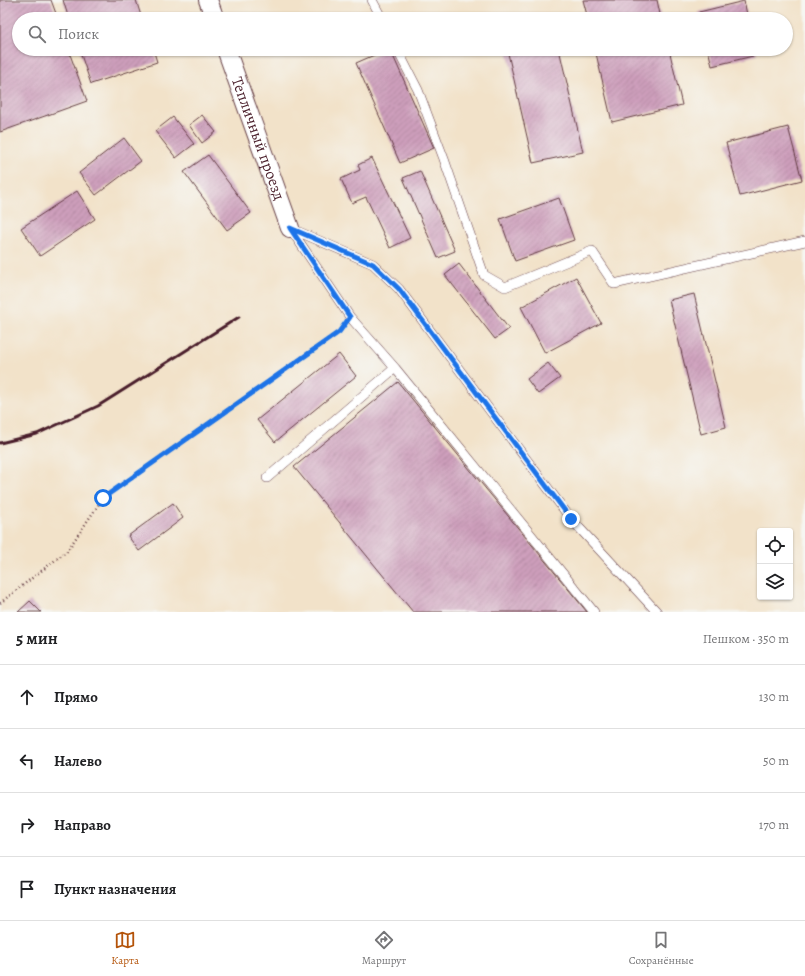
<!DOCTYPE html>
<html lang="ru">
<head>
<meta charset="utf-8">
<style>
  body { margin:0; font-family:Alegreya,serif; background:#f6f6f6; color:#202124 }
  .controls { position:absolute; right:12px; bottom:12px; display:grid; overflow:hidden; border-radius:4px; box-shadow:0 1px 3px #0004 }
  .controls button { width:36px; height:36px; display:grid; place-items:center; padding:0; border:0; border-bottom:1px solid #e0e0e0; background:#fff; color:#202124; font:20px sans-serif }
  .stop { position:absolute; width:12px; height:12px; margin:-9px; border:3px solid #1a73e8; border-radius:50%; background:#fff }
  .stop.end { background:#1a73e8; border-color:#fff; box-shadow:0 1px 4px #0008 }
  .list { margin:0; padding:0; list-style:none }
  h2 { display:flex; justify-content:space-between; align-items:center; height:52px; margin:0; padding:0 16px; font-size:17px }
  h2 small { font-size:13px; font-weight:400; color:#757577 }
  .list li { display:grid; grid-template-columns:26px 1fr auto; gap:12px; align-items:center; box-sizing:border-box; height:64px; padding:0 16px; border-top:1px solid #e0e0e0 }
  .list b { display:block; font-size:15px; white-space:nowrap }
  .list em { font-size:13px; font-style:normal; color:#757577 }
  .icon { flex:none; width:22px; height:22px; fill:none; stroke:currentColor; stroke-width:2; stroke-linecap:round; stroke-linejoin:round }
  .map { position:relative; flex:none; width:805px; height:612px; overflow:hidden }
  .search { position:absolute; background:#fff; box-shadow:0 1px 3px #0004; left:12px; right:12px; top:12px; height:44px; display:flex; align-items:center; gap:10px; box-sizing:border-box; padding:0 14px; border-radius:22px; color:#757577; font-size:15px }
  .sheet { height:308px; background:#fff }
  nav { display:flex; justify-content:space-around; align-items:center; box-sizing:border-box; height:56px; border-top:1px solid #e0e0e0; background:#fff; font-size:11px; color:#757577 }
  nav a { display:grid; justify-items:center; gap:2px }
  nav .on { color:#b45309 }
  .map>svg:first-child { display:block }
  .building { fill:url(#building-hatch) }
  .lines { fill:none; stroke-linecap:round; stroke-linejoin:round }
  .service-casing { stroke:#633c43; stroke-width:10 }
  .minor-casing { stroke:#633c43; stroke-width:20 }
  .path { stroke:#633c43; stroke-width:2.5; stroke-dasharray:1 3; stroke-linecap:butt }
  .service { stroke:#fff; stroke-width:9 }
  .minor { stroke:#fff; stroke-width:18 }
  .rail { stroke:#4a1f2b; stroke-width:3 }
  .route { stroke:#1a73e8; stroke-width:5 }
  .labels { text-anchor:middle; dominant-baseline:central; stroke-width:3; stroke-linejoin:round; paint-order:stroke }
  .street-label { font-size:16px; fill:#4a1f2b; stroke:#f6f6f2 }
</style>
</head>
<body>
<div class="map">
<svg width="805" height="612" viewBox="0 0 805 612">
  <defs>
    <pattern id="building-hatch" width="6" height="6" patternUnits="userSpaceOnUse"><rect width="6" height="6" fill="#ce9fbc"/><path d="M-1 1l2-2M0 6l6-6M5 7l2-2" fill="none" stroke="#a98199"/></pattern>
  </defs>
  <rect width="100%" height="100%" fill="#f6f6f2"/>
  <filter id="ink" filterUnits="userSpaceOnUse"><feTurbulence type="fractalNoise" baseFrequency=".025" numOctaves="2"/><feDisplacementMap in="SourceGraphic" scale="8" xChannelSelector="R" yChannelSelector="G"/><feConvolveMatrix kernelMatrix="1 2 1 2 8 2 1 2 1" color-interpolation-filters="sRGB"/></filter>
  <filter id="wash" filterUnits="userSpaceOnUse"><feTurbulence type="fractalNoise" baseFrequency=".012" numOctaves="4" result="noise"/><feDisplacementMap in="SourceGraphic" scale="16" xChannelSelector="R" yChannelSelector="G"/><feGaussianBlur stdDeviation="0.9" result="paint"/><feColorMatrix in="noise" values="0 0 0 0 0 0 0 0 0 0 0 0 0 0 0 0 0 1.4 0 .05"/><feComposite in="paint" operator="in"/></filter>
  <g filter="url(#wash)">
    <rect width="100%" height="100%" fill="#f2e2c9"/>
    <g id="blocks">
      <path class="building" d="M0,0h51l7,19h-39v30h49l19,52 -87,31z
        M63,0h73l6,19h-73z
        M583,0h74l4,19h-73z
        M744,1l4,18h-48l-1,-7z
        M376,12l2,7h-20z
        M79,49h74l4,13 -66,22z
        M388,49h2l44,99 -34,15 -44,-100z
        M507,49h52l24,103 -50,11z
        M595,49h74l13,56 -70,17z
        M708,49h48l1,6 -45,11z
        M202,115l14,17 -14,11 -13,-18z
        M173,117l21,27 -18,14 -21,-27z
        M788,127l14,53 -62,16 -14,-53z
        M124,138l17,23 -45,34 -17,-22z
        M208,155l43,58 -24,17 -43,-58z
        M372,158l38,80 -20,10 -24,-51 -14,6 -11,-24 19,-9 -2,-5z
        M420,171l35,80 -17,7 -35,-80z
        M77,191l18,28 -55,37 -19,-28z
        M559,198l15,42 -59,21 -15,-42z
        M459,264l50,65 -14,10 -50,-64z
        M576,277l25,46 -56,30 -24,-46z
        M694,294l32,133 -25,7 -32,-134z
        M339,354l17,22 -81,66 -18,-22z
        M548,363l12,15 -22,16 -11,-15z
        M398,382l189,230h-174l-119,-145z
        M173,503l10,15 -44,33 -11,-15z
        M30,601l11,11h-23z"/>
    </g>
  </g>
  <g filter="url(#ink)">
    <use href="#blocks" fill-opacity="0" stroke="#633c43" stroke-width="1"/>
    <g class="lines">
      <defs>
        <path id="service" d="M372,0l10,19
          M397,49l21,41 26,69 40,116 21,12 87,-36 22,33 191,-43
          M290,228l83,36 26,25 172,230 86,93
          M395,368l199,244
          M267,478l128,-110 -45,-51 -60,-89"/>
        <g id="minor">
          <path d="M208,0l7,19"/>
          <path id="s1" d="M226,49l64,179"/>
        </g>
      </defs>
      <use href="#service" class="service-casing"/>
      <use href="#minor" class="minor-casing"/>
      <path class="path" d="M0,603l67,-52 36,-53 236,-166 4,-5"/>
      <use href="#service" class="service"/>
      <use href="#minor" class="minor"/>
      <path class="rail" d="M0,443l37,-9 61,-28 141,-89"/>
    </g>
  </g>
  <g class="lines" filter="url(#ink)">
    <path class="route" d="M103,498l236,-166 11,-15 -60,-89 83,36 26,25 172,230"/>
  </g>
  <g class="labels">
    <g class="street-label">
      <text stroke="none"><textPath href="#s1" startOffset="95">Тепличный проезд</textPath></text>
    </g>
  </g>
</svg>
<div class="controls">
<button><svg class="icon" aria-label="locate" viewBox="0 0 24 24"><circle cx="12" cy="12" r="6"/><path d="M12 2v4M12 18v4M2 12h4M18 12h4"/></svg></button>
<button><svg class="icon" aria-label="layers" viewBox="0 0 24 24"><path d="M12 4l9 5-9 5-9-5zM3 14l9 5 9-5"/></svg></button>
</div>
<div class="stop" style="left:103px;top:498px"></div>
<div class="stop end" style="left:571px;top:519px"></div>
<div class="search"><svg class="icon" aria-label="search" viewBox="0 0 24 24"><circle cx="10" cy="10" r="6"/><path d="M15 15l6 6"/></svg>Поиск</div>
</div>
<section class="sheet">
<h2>5 мин<small>Пешком · 350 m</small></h2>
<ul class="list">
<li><svg class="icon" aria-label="ahead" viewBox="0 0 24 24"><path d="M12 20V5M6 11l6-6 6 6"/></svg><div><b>Прямо</b></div><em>130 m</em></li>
<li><svg class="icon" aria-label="left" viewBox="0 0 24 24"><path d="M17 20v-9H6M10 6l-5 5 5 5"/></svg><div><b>Налево</b></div><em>50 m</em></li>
<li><svg class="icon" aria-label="right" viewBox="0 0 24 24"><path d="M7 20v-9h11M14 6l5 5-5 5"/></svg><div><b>Направо</b></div><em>170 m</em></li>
<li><svg class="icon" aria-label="arrive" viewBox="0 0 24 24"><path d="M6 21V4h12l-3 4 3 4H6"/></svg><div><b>Пункт назначения</b></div></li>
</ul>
</section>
<nav>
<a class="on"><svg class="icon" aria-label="map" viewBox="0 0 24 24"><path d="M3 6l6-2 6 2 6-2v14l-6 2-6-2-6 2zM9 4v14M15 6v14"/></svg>Карта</a>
<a><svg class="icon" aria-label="directions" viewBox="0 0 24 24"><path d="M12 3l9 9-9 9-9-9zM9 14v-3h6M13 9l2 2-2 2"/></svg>Маршрут</a>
<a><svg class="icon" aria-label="saved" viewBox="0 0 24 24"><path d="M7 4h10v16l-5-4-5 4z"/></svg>Сохранённые</a>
</nav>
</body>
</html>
